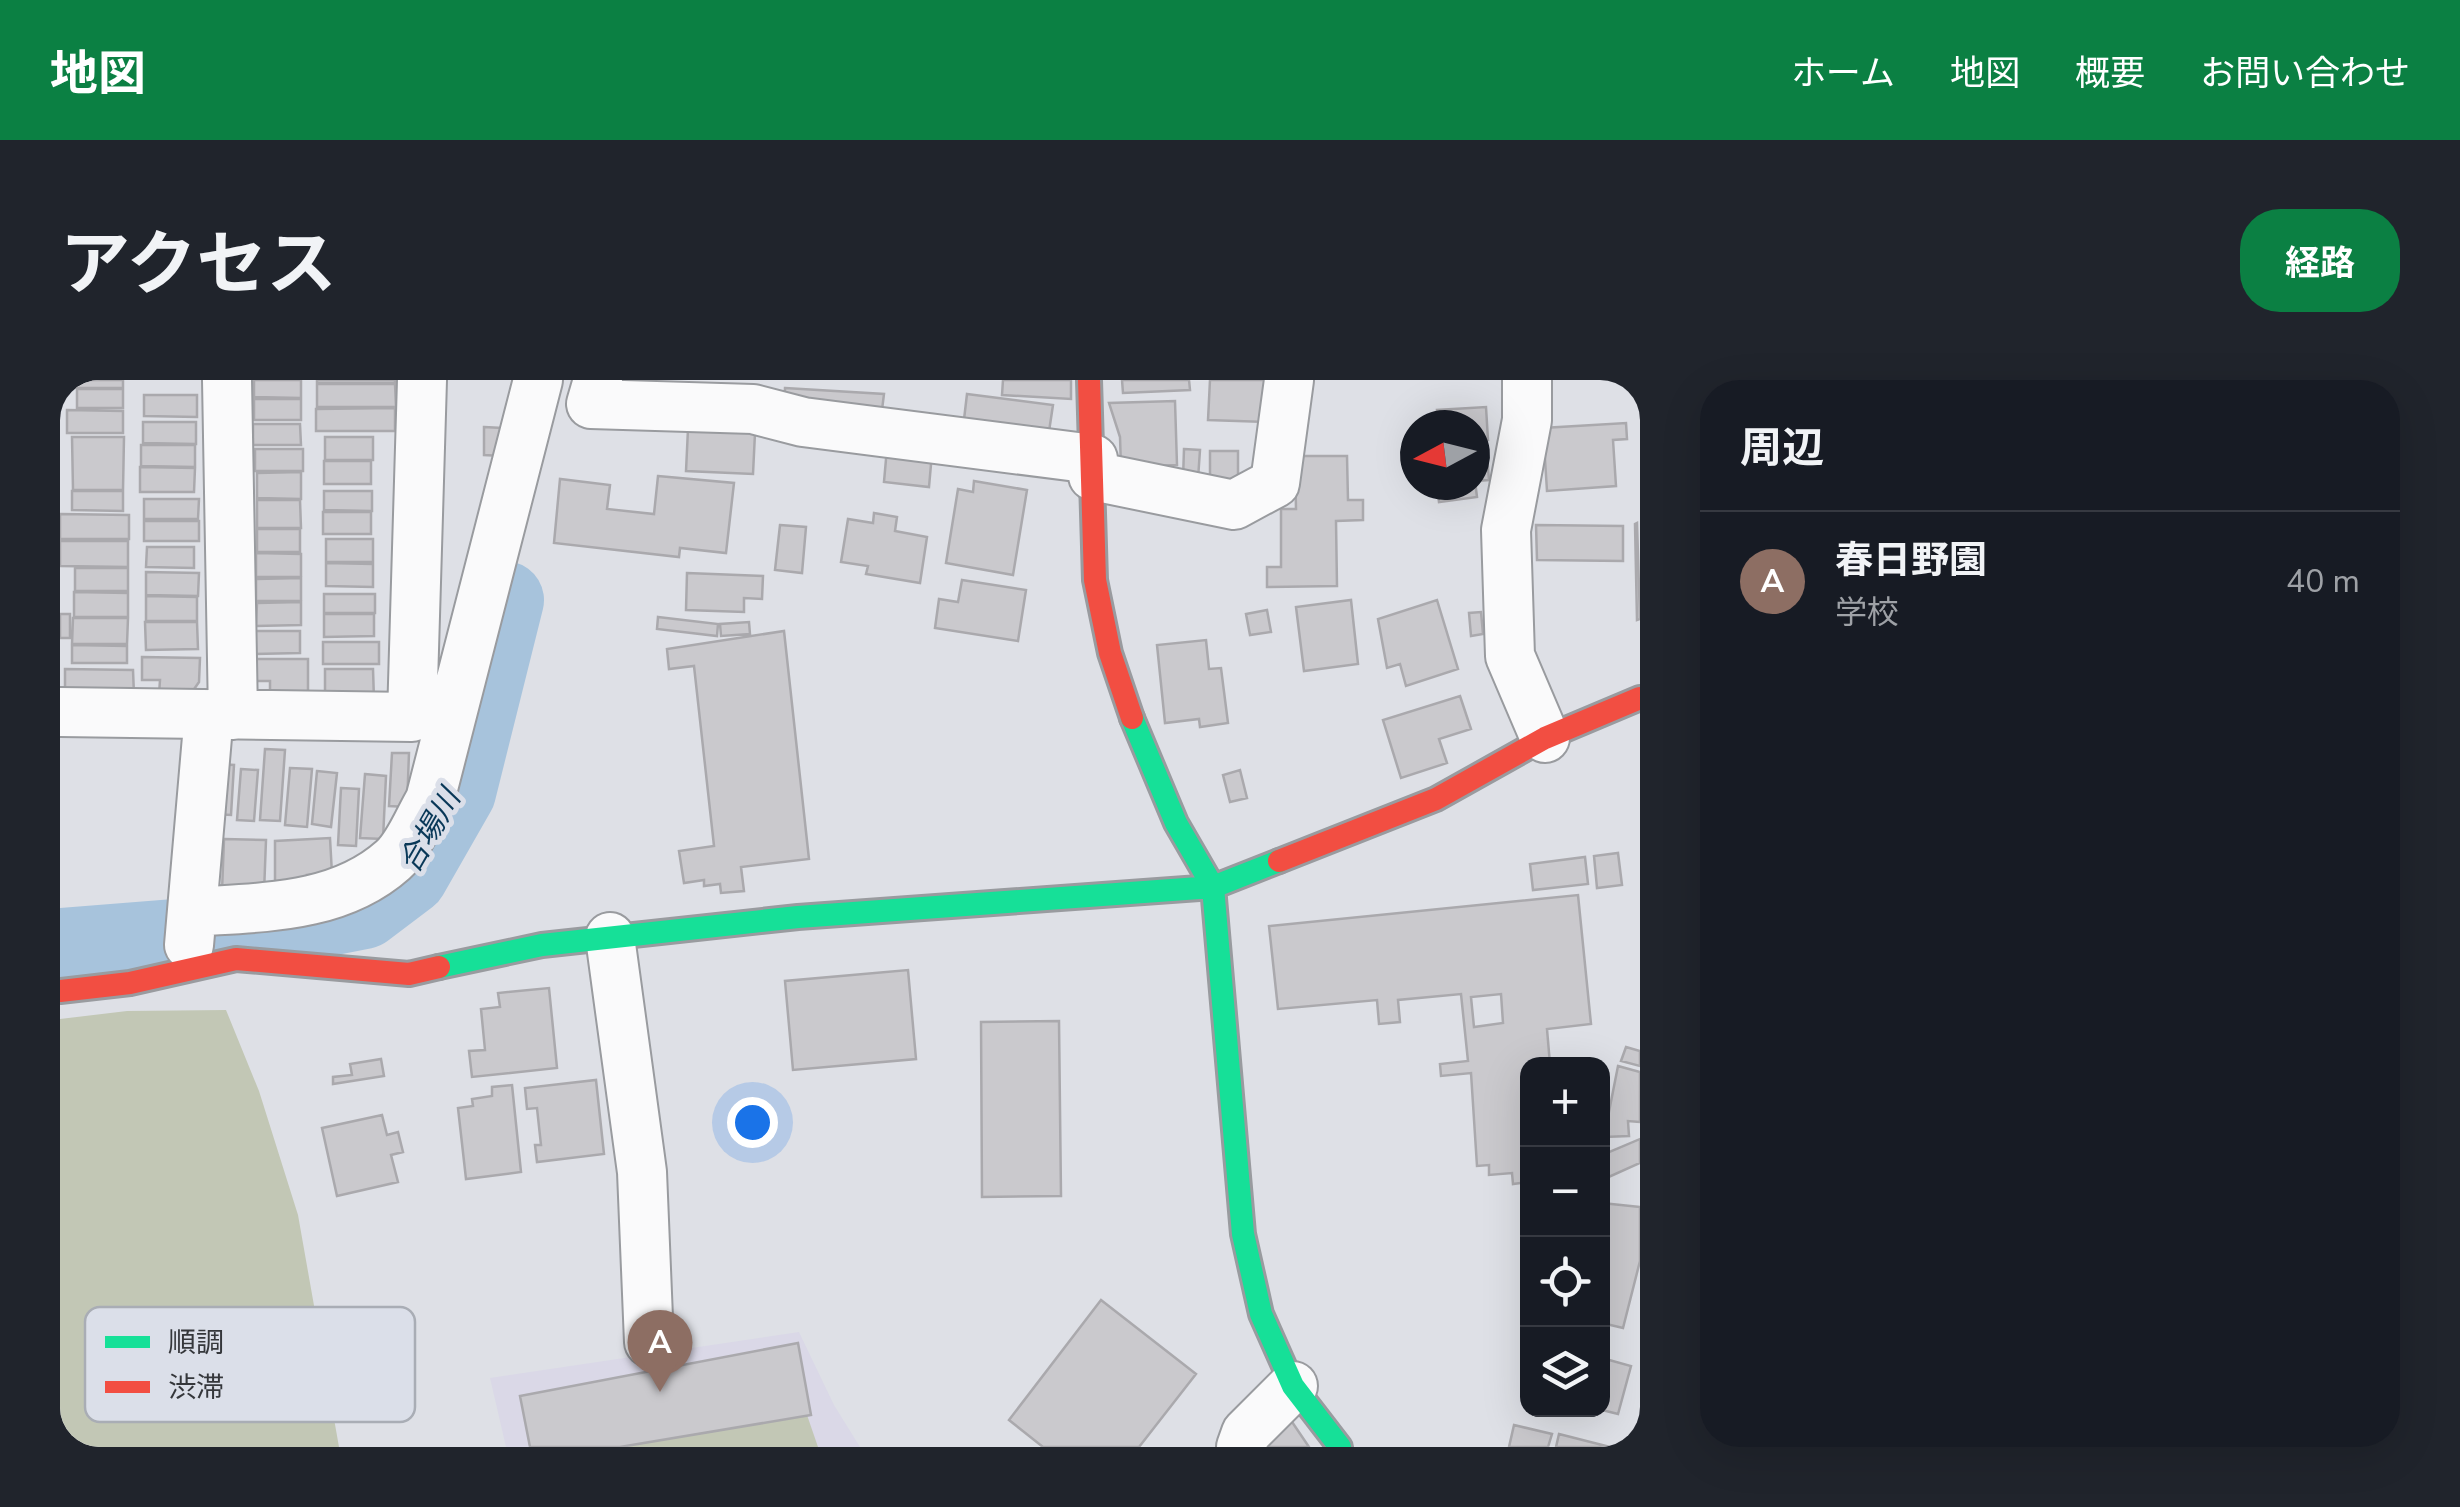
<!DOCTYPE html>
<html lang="ja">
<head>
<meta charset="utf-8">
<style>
  body { margin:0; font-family:"Nunito Sans","Noto Sans JP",sans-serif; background:#20242c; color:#f1f3f6 }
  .controls { position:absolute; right:30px; bottom:30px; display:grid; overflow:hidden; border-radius:20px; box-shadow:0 10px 40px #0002 }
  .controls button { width:90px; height:90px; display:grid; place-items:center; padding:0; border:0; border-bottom:2px solid #363941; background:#171b24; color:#f1f3f6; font:50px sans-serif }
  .compass { position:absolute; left:1340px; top:30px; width:90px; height:90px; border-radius:50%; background:#171b24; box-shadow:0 10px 40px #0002; rotate:263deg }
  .you { position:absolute; left:692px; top:742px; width:35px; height:35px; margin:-25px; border:8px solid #fff; border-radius:50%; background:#1a73e8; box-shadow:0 0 0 15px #1a73e833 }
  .badge { display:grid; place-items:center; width:65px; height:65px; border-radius:50%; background:#0b8043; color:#fff; font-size:32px; font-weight:700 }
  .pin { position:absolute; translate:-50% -82px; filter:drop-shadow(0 2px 5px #0008) }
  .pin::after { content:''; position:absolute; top:52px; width:35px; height:30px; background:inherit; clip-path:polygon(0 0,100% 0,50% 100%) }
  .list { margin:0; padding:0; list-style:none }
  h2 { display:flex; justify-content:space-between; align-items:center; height:130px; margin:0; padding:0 40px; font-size:42px }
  h2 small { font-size:32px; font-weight:400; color:#9ea1a6 }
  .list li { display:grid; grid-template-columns:65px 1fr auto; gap:30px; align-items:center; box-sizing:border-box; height:140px; padding:0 40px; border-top:2px solid #363941 }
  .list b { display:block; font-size:38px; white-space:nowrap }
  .list p { margin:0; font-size:32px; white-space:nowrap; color:#9ea1a6 }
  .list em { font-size:32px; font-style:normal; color:#9ea1a6 }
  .icon { flex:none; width:55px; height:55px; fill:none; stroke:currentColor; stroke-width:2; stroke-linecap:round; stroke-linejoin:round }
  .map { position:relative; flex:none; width:1580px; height:1067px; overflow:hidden; border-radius:40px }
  header { display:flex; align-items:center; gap:60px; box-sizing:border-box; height:140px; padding:0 50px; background:#0b8043; color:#fff }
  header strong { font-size:48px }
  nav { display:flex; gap:55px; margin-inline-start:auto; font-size:35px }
  .intro { display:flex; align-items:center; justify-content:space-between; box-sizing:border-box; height:240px; padding:0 60px }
  h1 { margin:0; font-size:70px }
  .button { padding:25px 45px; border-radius:40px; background:#0b8043; color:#fff; font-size:35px; font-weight:700 }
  main { display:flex; gap:60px; padding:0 60px }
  aside { flex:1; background:#171b24; border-radius:40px; box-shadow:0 10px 40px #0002 }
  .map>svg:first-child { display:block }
  .education { fill:#dad8e7 }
  .green { fill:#c2c7b5 }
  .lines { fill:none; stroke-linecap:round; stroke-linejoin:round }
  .river { stroke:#a7c3dc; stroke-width:78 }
  .building { fill:#cac9cd; stroke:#aaa9ad; stroke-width:2.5; fill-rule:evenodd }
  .street-casing { stroke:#999b9f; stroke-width:52 }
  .fast-casing { stroke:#999b9f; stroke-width:28 }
  .jam-casing { stroke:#999b9f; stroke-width:28 }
  .street { stroke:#fafafb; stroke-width:48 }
  .fast { stroke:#16e098; stroke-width:22 }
  .jam { stroke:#f24e42; stroke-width:22 }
  .labels { text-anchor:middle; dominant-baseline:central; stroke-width:10; stroke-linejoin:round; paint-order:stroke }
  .water-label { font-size:30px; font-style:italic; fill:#093858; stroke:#dbdfe9 }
  .key { fill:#dbdfe9; stroke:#a9adb5; stroke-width:2.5 }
  .key-label { font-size:28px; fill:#35373b }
</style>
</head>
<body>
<header>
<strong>地図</strong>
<nav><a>ホーム</a><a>地図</a><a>概要</a><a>お問い合わせ</a></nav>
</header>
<div class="intro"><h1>アクセス</h1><a class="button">経路</a></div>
<main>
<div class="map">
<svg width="1580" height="1067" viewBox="0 0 1580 1067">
  <rect width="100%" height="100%" fill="#dee0e6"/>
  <path class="education" d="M739,952l35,73 26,42h-354l-16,-69z"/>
  <path class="green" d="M166,630l33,81 39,124 41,232h-279v-428l67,-8z
    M747,1035l11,32h-195l1,-1z"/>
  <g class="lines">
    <path class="river" d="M0,567l192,-15 112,-22 45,-34 48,-84 48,-192"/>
  </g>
  <path class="building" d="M11,0h52v8h-46z
    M194,0h47v18l-47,-1z
    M257,0h78v3h-78z
    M943,0h68v19l-69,-4z
    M1062,0h67l1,10 -67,3z
    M1150,0h58l-2,42 -58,-2z
    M257,4h78l1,23h-79z
    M725,8l99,6 -2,16 -98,-6z
    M17,9h46v19h-46z
    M907,14l86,11 -5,33 -85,-10z
    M84,15h53v22l-53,-1z
    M194,19h47v21h-47z
    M1115,21l2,64 -56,2 -1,-30 -11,-34z
    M1426,27l2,33 -13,1v-16h-37l-1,-15z
    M335,28v23h-79v-22z
    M7,30l56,1v22h-56z
    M83,42h53v22l-53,-1z
    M1566,43l1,16 -14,1 3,46 -69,5 -4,-63z
    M193,44h47l1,21h-48z
    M424,47l18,1v28l-18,-1z
    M628,49l67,4 -2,41 -67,-3z
    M12,57h52l-1,53h-50z
    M265,57h48v23h-48z
    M1426,63l3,37 -14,1 2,16 -38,5 -2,-17h38v-40z
    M81,65h54v22l-54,-1z
    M827,68l45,5 -3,34 -45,-5z
    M195,69h48v22h-48z
    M1124,69l16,1 -2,29h-15z
    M1150,71h28v33h-28z
    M1235,76h52l1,44h15v20l-27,1 1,65 -70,1v-20h14v-58h15z
    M264,81h47v23h-47z
    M80,87l55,1 -1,24h-54z
    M241,92v27l-44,-1v-25z
    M598,96l76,7 -8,70 -46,-5 -1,9 -125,-14 6,-64 50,6 -3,24 47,5z
    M914,101l53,9 -14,85 -67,-12 12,-74 15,3z
    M12,111h51v20l-51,-1z
    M264,111h48v20l-48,-1z
    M84,119h55l-1,20h-54z
    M197,120h43l1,28h-44z
    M263,132h48v22h-48z
    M814,133l23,4 -2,14 32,6 -7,46 -54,-9 2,-8 -27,-4 7,-43 25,4z
    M0,134l69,1v24h-69z
    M84,141h55v20h-55z
    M1577,143l3,96 -3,1 -2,-96z
    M720,145l26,2 -4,46 -27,-3z
    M1476,145l87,1v35l-86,-1z
    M197,149h43v23h-43z
    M266,159h47v23h-47z
    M0,161h68v26l-68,-1z
    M87,167h47v21l-48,-1z
    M196,173l45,1v23h-45z
    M266,183l47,1v23l-47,-1z
    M15,188h53v23h-53z
    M86,192l53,1 -1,23 -52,-1z
    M627,193l76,3 -1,23 -18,-1v14l-58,-2z
    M241,198v23h-45v-22z
    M902,200l64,10 -8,51 -83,-13 4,-29 19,3z
    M14,212l54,1v24h-54z
    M264,214h51v19h-51z
    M86,216l51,1v24h-51z
    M1291,220l7,64 -54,7 -8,-64z
    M1377,220l21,69 -52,17 -6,-22 -13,4 -9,-49z
    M241,222v23l-45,1 1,-23z
    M1207,230l4,22 -21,3 -4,-21z
    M1421,232l2,22 -12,2 -2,-23z
    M0,234h10v24h-10z
    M264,234h50v22l-50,1z
    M598,237l60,7 -1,12 -60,-7z
    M13,238h55l-1,26h-55z
    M85,242h52l1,27 -52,1z
    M689,242l1,12 -29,2 -1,-12z
    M189,251h51v22l-52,1z
    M724,251l25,228 -68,8 3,24 -23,2 -1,-9 -16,2v-6l-20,3 -5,-32 35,-5 -20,-180 -25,3 -2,-20z
    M1146,260l3,29 12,-1 7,55 -28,4 -1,-8 -34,4 -8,-78z
    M263,262h56v22h-56z
    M12,265l55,1v17h-55z
    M82,277l58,1 -1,24 -9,13h-31l1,-15h-18z
    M188,279h60v45h-38v-23h-21z
    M5,289l68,1 1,25 -69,-1z
    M265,289h48l1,31h-49z
    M1400,316l11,33 -32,10 8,24 -46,15 -18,-58z
    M205,369l20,1 -5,71 -20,-1z
    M332,373h17l-2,54 -18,-1z
    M158,384l16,1 -3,50 -16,-1z
    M230,388l22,1 -5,58 -22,-2z
    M181,389l17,1 -4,51 -17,-1z
    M1180,390l7,28 -17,4 -7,-27z
    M257,391l20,2 -6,54 -19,-3z
    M305,394l21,2 -3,63 -23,-1z
    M281,408l18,1 -3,57 -18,-1z
    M270,458l2,36 -25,1 1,9 -33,6v-49z
    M164,459l42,1 -2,53 -42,-2z
    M1558,473l4,32 -25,3 -3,-32z
    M1525,477l3,27 -55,6 -3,-26z
    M1518,515l13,129 -44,5 3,35h-22v118l-15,2 -1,-11 -23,2v-10l-12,1 -6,-93 -30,3 -1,-12 28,-3 -7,-67 -63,6 2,22 -21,2 -2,-24 -99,9 -9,-83zM1441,614l2,29 -29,4 -3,-30z
    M848,590l8,89 -123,11 -8,-89z
    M489,608l8,80 -85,9 -3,-26 16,-1 -4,-41 19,-2 -2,-14z
    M999,641l2,175 -79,1 -1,-175z
    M1566,667l14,4v15l-19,-5z
    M321,679l3,17 -51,8v-7l19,-2 -2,-11z
    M1558,686l22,6v50l-12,-1 1,15 -25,1z
    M536,700l8,74 -67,8 -2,-17h6l-4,-37 -10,1 -2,-21z
    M452,705l9,87 -55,7 -8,-71 15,-2 -1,-7 20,-3v-9z
    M322,735l5,20 11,-3 5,20 -12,3 7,27 -61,14 -15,-68z
    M1580,759v24l-38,17v-25z
    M1542,823l38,4v54l-17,67 -21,-5z
    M1041,920l95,74 -57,73h-96l-34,-27z
    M738,963l13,72 -191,32h-90l-10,-51z
    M1542,978l29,8 -13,48 -16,-4z
    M1226,1033l23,34h-54z
    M1454,1045l38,9 -4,13h-39z
    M1499,1054l51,13h-54z"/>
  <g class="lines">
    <defs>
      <path id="street" d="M167,0l6,335
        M538,0l-7,24 162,5 50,13 290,37
        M1467,0v40l-21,110 4,126 35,82
        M1033,96l141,29 41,-22 14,-103
        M0,332l352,5 10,-337
        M132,532c70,-5 146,-3 201,-52 16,-14 26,-42 37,-60l108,-420
        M550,557l32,235 7,170
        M129,565l20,-231
        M1181,1067l5,-14 47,-47"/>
      <path id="fast" d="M1072,338l44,105 37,64 30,347 18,80 32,72 47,61
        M379,587l103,-22 256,-28 415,-30 66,-26"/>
      <path id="jam" d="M1029,0l6,200 15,73 22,65
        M1219,481l157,-62 109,-61 95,-40
        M0,611l70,-8 106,-24 173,15 30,-7"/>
    </defs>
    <use href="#street" class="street-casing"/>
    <use href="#fast" class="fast-casing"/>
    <use href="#jam" class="jam-casing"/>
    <use href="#street" class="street"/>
    <use href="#fast" class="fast"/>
    <use href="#jam" class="jam"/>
  </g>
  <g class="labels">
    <g class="water-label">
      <text transform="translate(370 451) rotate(-60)">合場川</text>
    </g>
  </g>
  <rect x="25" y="927" width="330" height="115" rx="15" class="key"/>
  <rect x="45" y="956" width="45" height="12" fill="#16e098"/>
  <rect x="45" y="1001" width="45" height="12" fill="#f24e42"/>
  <g class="key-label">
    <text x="108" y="972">順調</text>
    <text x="108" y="1017">渋滞</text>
  </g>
</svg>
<div class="controls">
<button>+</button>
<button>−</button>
<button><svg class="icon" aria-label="locate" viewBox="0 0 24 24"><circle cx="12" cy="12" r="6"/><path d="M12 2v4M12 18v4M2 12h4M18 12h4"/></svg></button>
<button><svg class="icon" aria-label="layers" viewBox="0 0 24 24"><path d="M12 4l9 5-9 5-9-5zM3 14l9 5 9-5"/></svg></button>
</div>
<svg class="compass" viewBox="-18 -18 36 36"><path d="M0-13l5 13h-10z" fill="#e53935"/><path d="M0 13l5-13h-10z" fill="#9ea1a6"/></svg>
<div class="you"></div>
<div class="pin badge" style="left:600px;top:1012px;background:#8d6e63">A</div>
</div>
<aside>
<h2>周辺<small></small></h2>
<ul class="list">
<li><span class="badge" style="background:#8d6e63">A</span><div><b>春日野園</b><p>学校</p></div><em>40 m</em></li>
</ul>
</aside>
</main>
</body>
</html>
